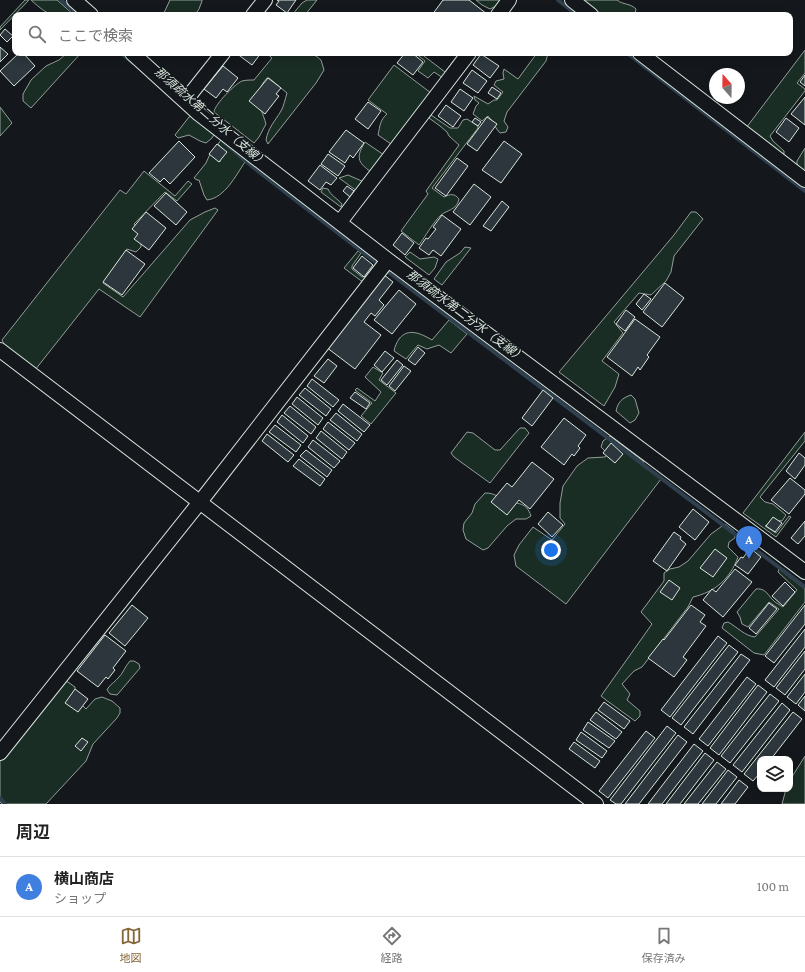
<!DOCTYPE html>
<html lang="ja">
<head>
<meta charset="utf-8">
<style>
  body { margin:0; font-family:"Crimson Pro","Noto Sans JP",serif; background:#f6f6f6; color:#222 }
  .controls { position:absolute; right:12px; bottom:12px; display:grid; overflow:hidden; border-radius:8px; box-shadow:0 2px 10px #0003 }
  .controls button { width:36px; height:36px; display:grid; place-items:center; padding:0; border:0; border-bottom:1px solid #e0e0e0; background:#fff; color:#222; font:20px sans-serif }
  .compass { position:absolute; left:709px; top:68px; width:36px; height:36px; border-radius:50%; background:#fff; box-shadow:0 2px 10px #0003; rotate:340deg }
  .you { position:absolute; left:551px; top:550px; width:14px; height:14px; margin:-10px; border:3px solid #fff; border-radius:50%; background:#1a73e8; box-shadow:0 0 0 6px #1a73e833 }
  .badge { display:grid; place-items:center; width:26px; height:26px; border-radius:50%; background:#856535; color:#fff; font-size:13px; font-weight:700 }
  .pin { position:absolute; translate:-50% -33px; filter:drop-shadow(0 1px 2px #0008) }
  .pin::after { content:''; position:absolute; top:21px; width:14px; height:12px; background:inherit; clip-path:polygon(0 0,100% 0,50% 100%) }
  .list { margin:0; padding:0; list-style:none }
  h2 { display:flex; justify-content:space-between; align-items:center; height:52px; margin:0; padding:0 16px; font-size:17px }
  h2 small { font-size:13px; font-weight:400; color:#767676 }
  .list li { display:grid; grid-template-columns:26px 1fr auto; gap:12px; align-items:center; box-sizing:border-box; height:60px; padding:0 16px; border-top:1px solid #e0e0e0 }
  .list b { display:block; font-size:15px; white-space:nowrap }
  .list p { margin:0; font-size:13px; white-space:nowrap; color:#767676 }
  .list em { font-size:13px; font-style:normal; color:#767676 }
  .icon { flex:none; width:22px; height:22px; fill:none; stroke:currentColor; stroke-width:2; stroke-linecap:round; stroke-linejoin:round }
  .map { position:relative; flex:none; width:805px; height:804px; overflow:hidden }
  .search { position:absolute; background:#fff; box-shadow:0 2px 10px #0003; left:12px; right:12px; top:12px; height:44px; display:flex; align-items:center; gap:10px; box-sizing:border-box; padding:0 14px; border-radius:8px; color:#767676; font-size:15px }
  .sheet { height:112px; background:#fff }
  nav { display:flex; justify-content:space-around; align-items:center; box-sizing:border-box; height:56px; border-top:1px solid #e0e0e0; background:#fff; font-size:11px; color:#767676 }
  nav a { display:grid; justify-items:center; gap:2px }
  nav .on { color:#856535 }
  .map>svg:first-child { display:block }
  .green { fill:#1a2d24; stroke:#939e99 }
  .lines { fill:none; stroke-linecap:round; stroke-linejoin:round }
  .stream { stroke:#2f3f4d; stroke-width:4 }
  .building { fill:#2c363c; stroke:#d8e6dc }
  .minor-casing { stroke:#d8e6dc; stroke-width:16 }
  .minor { stroke:#14181c; stroke-width:14 }
  .labels { text-anchor:middle; dominant-baseline:central; stroke-width:3; stroke-linejoin:round; paint-order:stroke }
  .water-label { font-size:12px; font-style:italic; fill:#d8e6dc; stroke:#14181c }
</style>
</head>
<body>
<div class="map">
<svg width="805" height="804" viewBox="0 0 805 804">
  <rect width="100%" height="100%" fill="#14181c"/>
  <path class="green" d="M25,0h4l-29,30v-3z
    M31,0h26l17,15c-24,0 -24,2 -43,-15z
    M170,0h32v1l-3,8 -4,6h-32z
    M307,0h10l-12,15h-13l10,-12z
    M476,0h26l-4,5 -8,4 -8,-4z
    M581,0h36c6,5 13,3 19,9l-1,5 -2,1h-30z
    M805,50v23l-8,10 8,6v2l-35,45 3,5 11,10v3h-3l-35,-26z
    M67,53h14l-50,55 -8,-7v-7l8,-14 15,-14 13,-6z
    M266,53h46l9,7 3,10 -8,13 -48,61 -2,-4c2,-12 9,-19 15,-29 3,-5 4,-12 6,-18l-18,-15h-2c-16,19 -7,25 -1,46l-7,13 -5,6 -40,-31c1,-8 21,-28 28,-31 4,-1 8,-1 12,-1l18,-22z
    M415,53h5l25,19 14,-19h3l-19,25 -9,-6 -6,6 -10,-7 7,-10z
    M537,53h11l-2,8 -39,51 -3,9 4,6 -2,5 -6,1c-5,-5 -7,-12 -12,-17l-6,5 -9,-7 3,-8 3,-3 -4,-3 -1,-4 14,8 6,-4h3l6,-8 -9,-7 2,-4 8,-2 -1,-6 1,-4 14,10z
    M394,65l37,28 -37,50 -3,1 -13,-9c2,-9 2,-15 9,-21l-19,-14z
    M0,107l12,16 -12,13z
    M431,115l19,13h8l5,-8 4,-1 11,7v2l-46,60 12,9c7,-3 10,-4 15,2 -2,11 -12,11 -18,16 -7,6 -16,22 -22,30l-18,-14 27,-37 -2,-3 33,-46 -10,-9 -2,-4 -7,-6 -11,-8z
    M192,116l22,19 -2,3 -6,5 -6,-2 -11,-6 -11,3 -3,-3 14,-18z
    M221,140l24,22c-9,13 -20,36 -38,38l-3,-5 -5,-15h-2l-3,-2 12,-15 4,-9 10,8 2,-14 -4,-4z
    M365,142l19,13 -13,17c-14,-10 -15,-15 -6,-30z
    M805,148v26l-8,-7v-6z
    M144,171l31,25 13,-15 4,3 -15,17 -12,-9 -31,32 7,13v10l-5,5 -9,-3 -24,34 20,14 67,-77 15,-8 10,-4 3,2 -78,107 -41,-28 -64,81 -30,-24 -3,-6 118,-150 6,4z
    M348,175l16,7 -7,9 -18,-13z
    M323,188l5,1c3,7 9,9 14,15l-1,3 -20,-15z
    M691,212h5l7,7 -29,37 -3,16 -5,9 -15,14 -12,-2 -25,29 9,11 -21,28 17,13 -4,13 -11,19 -45,-34 115,-137z
    M465,247l6,1 -29,37 -8,-6 12,-17 14,-9z
    M358,251l3,2 -9,13v3l10,8 4,-1 10,-12 2,3 -14,16 -20,-15z
    M410,252l10,7 14,-2 4,2 -3,9 -6,7 -24,-18z
    M449,320l18,14 -16,19 -12,-8 -12,4 -9,-4 -12,14 -12,-8c1,-5 3,-9 5,-12 9,-12 23,-5 33,1z
    M373,367l10,6 -4,7 17,13 -25,31 -10,-8 11,-13 -17,-13 2,-2 18,13 6,-9 -16,-15z
    M631,395l4,4 4,14 -4,7 -5,3 -14,-12c2,-9 6,-13 15,-16z
    M520,428h5l4,5 -39,50 -36,-26 -3,-4 16,-21 6,1 22,17h5z
    M805,432v9l-45,56 5,5 8,2 13,11 -4,6 -9,-1 -8,6 11,7 13,-17 2,1 -15,20 -33,-24z
    M610,436l33,25 2,6 16,12 -95,125 -50,-38 -2,-11 5,-10 14,-18 19,13 13,-16 -5,-6v-15l3,-17 14,-20 11,-8 17,-1 3,-3 -7,-7 2,-6z
    M485,493c11,0 11,4 21,7 12,5 20,1 25,16l-5,3h-10l-9,7 -19,22 -5,2 -17,-11 -3,-9 1,-7 8,-10 3,-9z
    M725,524l9,7 1,7 -6,4 -1,5 10,10c-8,22 -23,35 -45,40l-5,10 -46,60 -8,4 -12,13 8,10 -3,6 13,11v5l-5,5 -29,-21 -5,-4 51,-72 -11,-12 23,-31v-8l6,-4 9,-2 9,-6 23,-27z
    M779,569l26,20v13l-41,53 -10,-2 -32,-25 2,-5 4,-1c9,5 17,14 27,15l24,-28 -10,-7 -21,25 -6,-3 -2,-7 -3,-5 19,-23c8,-1 11,4 16,10 2,3 8,6 11,8l14,-17 -19,-18z
    M130,661h4l5,3 1,4 -23,27 -7,-1 -3,-4c3,-6 7,-7 11,-12 5,-4 7,-12 12,-17z
    M65,680l10,7v11l11,11 9,-10 7,-2 10,4 8,7v5l-3,5 -24,26 -7,17 -40,43h-44l-2,-2v-47z
    M805,756v48h-23l4,-15h4v-9z"/>
  <g class="lines">
    <path class="stream" d="M61,0l17,15
      M558,0l19,15
      M121,53l12,10
      M627,53l178,138
      M224,142l30,26 137,106 414,313
      M0,798l5,6"/>
  </g>
  <path class="building" d="M277,0h19l-9,13 -11,-8 3,-4z
    M443,0h26l18,14 -1,1h-54z
    M5,29l8,7 -6,6 -7,-7z
    M0,47l8,7 -8,8z
    M19,53h4l12,13 -21,20 -14,-15z
    M236,53h25l-9,12z
    M405,53h7l11,9 -10,13 -16,-12z
    M481,54l18,12 -9,12 -17,-13z
    M223,66l15,12 -11,14 -4,-3 -7,9 -12,-9z
    M472,70l15,11 -9,12 -15,-10z
    M805,75v11l-5,-4z
    M268,78l13,10 -5,6 3,2 -14,18 -16,-13z
    M492,87l9,6 -4,6 -9,-6z
    M460,89l13,9 -9,13 -13,-9z
    M805,97v28l-14,-11z
    M368,102l13,9 -13,18 -13,-10z
    M446,105l15,11 -8,11 -15,-11z
    M487,117l10,7 -20,27 -10,-7z
    M475,118l6,4 -3,4 -6,-4z
    M786,118l13,10 -10,14 -13,-10z
    M346,130l18,13 -11,15 -3,-3 -5,8 -16,-11z
    M179,141l16,16 -25,27 -6,-6 -4,4 -11,-9z
    M504,141l18,13 -21,29 -19,-13z
    M217,144l10,8 -8,10 -10,-8z
    M328,154l17,12 -7,10 -17,-12z
    M457,158l11,8 -22,30 -11,-8z
    M320,165l17,13 -6,7 -5,-3 -6,8 -12,-9z
    M474,184l17,13 -21,28 -17,-13z
    M347,186l7,5 -4,6 -7,-6z
    M166,193l21,19 -11,13 -22,-19z
    M502,201l7,6 -18,24 -8,-5z
    M146,212l20,16 -17,22 -15,-11 4,-5 -6,-5z
    M442,215l19,14 -20,27 -8,-6 -4,5 -10,-7 7,-10 2,1 8,-10 -3,-2z
    M402,233l12,10 -9,12 -12,-10z
    M126,250l19,14 -23,31 -19,-13z
    M362,256l11,9 -9,12 -11,-9z
    M383,274l10,8 -14,18 5,5 -9,11 -4,-3 -7,9 17,13 -26,34 -29,-22z
    M665,283l19,15 -22,29 -19,-15z
    M399,290l17,14 -24,30 -18,-14z
    M644,294l7,5 -9,11 -6,-6z
    M626,310l9,7 -10,14 -9,-7z
    M635,319l25,18 -13,18 2,2 -9,13 -2,-3 -6,9 -25,-19z
    M418,347l7,6 -10,12 -7,-5z
    M385,351l9,7 -12,14 -8,-7z
    M328,359l9,7 -13,17 -10,-7z
    M397,360l6,5 -16,20 -6,-5z
    M404,366l7,5 -16,20 -6,-5z
    M312,379l27,21 -6,7 -26,-21z
    M305,388l26,21 -5,7 -27,-21z
    M543,390l10,8 -21,28 -10,-8z
    M355,392l15,11 -4,6 -16,-11z
    M297,397l26,21 -5,7 -26,-21z
    M343,404l27,21 -6,7 -26,-21z
    M290,406l26,21 -5,7 -27,-21z
    M336,413l26,21 -5,7 -27,-21z
    M282,415l26,21 -5,7 -26,-21z
    M564,418l22,17 -8,11 2,2 -6,8 -2,-2 -8,11 -23,-18z
    M328,422l27,21 -6,7 -26,-21z
    M275,425l26,20 -5,7 -27,-20z
    M321,431l26,21 -5,7 -26,-21z
    M267,434l27,21 -6,7 -26,-21z
    M313,440l27,21 -6,7 -26,-21z
    M611,443l12,11 -8,9 -12,-10z
    M306,450l26,20 -5,7 -27,-21z
    M799,453l6,5v7l-10,14 -9,-8z
    M299,459l26,20 -5,7 -27,-20z
    M532,462l22,17 -24,30 -11,-9 -12,15 -16,-13 16,-19 5,4z
    M790,478l15,12v4l-16,20 -18,-14z
    M693,509l16,13 -14,18 -16,-13z
    M548,512l15,13 -11,12 -14,-13z
    M773,517l9,6 -7,9 -9,-6z
    M805,521v15l-7,8 -7,-6z
    M674,532l7,5 -1,2 6,5 -19,27 -14,-10z
    M750,548l11,9 -13,17 -13,-9 6,-8 2,1z
    M715,549l12,9 -14,19 -13,-9z
    M735,569l17,13 -29,35 -20,-17 9,-11 4,3z
    M669,580l11,8 -8,12 -12,-8z
    M785,582l10,10 -12,14 -11,-10z
    M769,603l8,6 -21,25 -7,-6z
    M132,605l16,13 -23,28 -16,-13z
    M691,605l14,10 -5,7 6,4 -23,31 4,3 -13,17 -26,-19 15,-19 1,1z
    M805,605v19l-31,39 -9,-7z
    M805,629v18l-31,40 -9,-7z
    M105,635l21,16 -13,17 2,2 -7,9 -2,-2 -8,10 -21,-16z
    M718,636l9,7 -57,74 -9,-7z
    M729,645l9,7 -57,73 -9,-7z
    M805,651v18l-20,26 -9,-7z
    M741,654l9,6 -57,74 -9,-7z
    M805,674v18l-9,12 -9,-7z
    M747,677l9,7 -48,62 -9,-7z
    M758,685l9,7 -48,63 -9,-7z
    M75,689l13,10 -10,13 -13,-9z
    M770,694l9,7 -49,62 -9,-7z
    M805,696v15l-7,-6z
    M604,702l26,19 -6,8 -26,-19z
    M782,703l8,7 -48,62 -9,-7z
    M596,712l26,20 -6,7 -26,-19z
    M793,712l9,7 -31,40h-11v14l-7,8 -9,-7z
    M588,722l27,19 -6,7 -26,-18z
    M667,726l9,7 -55,71h-5l-6,-4z
    M646,731l9,7 -47,60 -9,-7z
    M581,732l26,19 -5,7 -26,-18z
    M678,735l9,7 -48,62h-14z
    M82,738l6,4 -7,9 -6,-5z
    M574,742l26,19 -5,7 -26,-19z
    M694,744l9,7 -41,53h-14z
    M705,753l9,7 -34,44h-14z
    M717,762l9,7 -28,35h-14z
    M728,770l9,7 -21,27h-14z
    M739,780l9,7 -13,17h-14z"/>
  <g class="lines">
    <defs>
      <path id="minor" d="M74,0l17,15
        M572,0l19,15
        M253,15l12,-15
        M498,15l11,-15
        M132,53l67,61 189,146 417,312
        M640,53l165,127
        M185,101l38,-48
        M340,222l129,-169
        M0,350l596,454
        M0,753l200,-251 188,-242"/>
    </defs>
    <use href="#minor" class="minor-casing"/>
    <use href="#minor" class="minor"/>
  </g>
  <g class="labels">
    <g class="water-label">
      <text transform="translate(211 117) rotate(41)">那須疏水第二分水（支線）</text>
      <text transform="translate(466 316) rotate(37)">那須疏水第二分水（支線）</text>
    </g>
  </g>
</svg>
<div class="controls">
<button><svg class="icon" aria-label="layers" viewBox="0 0 24 24"><path d="M12 4l9 5-9 5-9-5zM3 14l9 5 9-5"/></svg></button>
</div>
<svg class="compass" viewBox="-18 -18 36 36"><path d="M0-13l5 13h-10z" fill="#e53935"/><path d="M0 13l5-13h-10z" fill="#767676"/></svg>
<div class="you"></div>
<div class="pin badge" style="left:749px;top:559px;background:#3f7fe0">A</div>
<div class="search"><svg class="icon" aria-label="search" viewBox="0 0 24 24"><circle cx="10" cy="10" r="6"/><path d="M15 15l6 6"/></svg>ここで検索</div>
</div>
<section class="sheet">
<h2>周辺<small></small></h2>
<ul class="list">
<li><span class="badge" style="background:#3f7fe0">A</span><div><b>横山商店</b><p>ショップ</p></div><em>100 m</em></li>
</ul>
</section>
<nav>
<a class="on"><svg class="icon" aria-label="map" viewBox="0 0 24 24"><path d="M3 6l6-2 6 2 6-2v14l-6 2-6-2-6 2zM9 4v14M15 6v14"/></svg>地図</a>
<a><svg class="icon" aria-label="directions" viewBox="0 0 24 24"><path d="M12 3l9 9-9 9-9-9zM9 14v-3h6M13 9l2 2-2 2"/></svg>経路</a>
<a><svg class="icon" aria-label="saved" viewBox="0 0 24 24"><path d="M7 4h10v16l-5-4-5 4z"/></svg>保存済み</a>
</nav>
</body>
</html>
